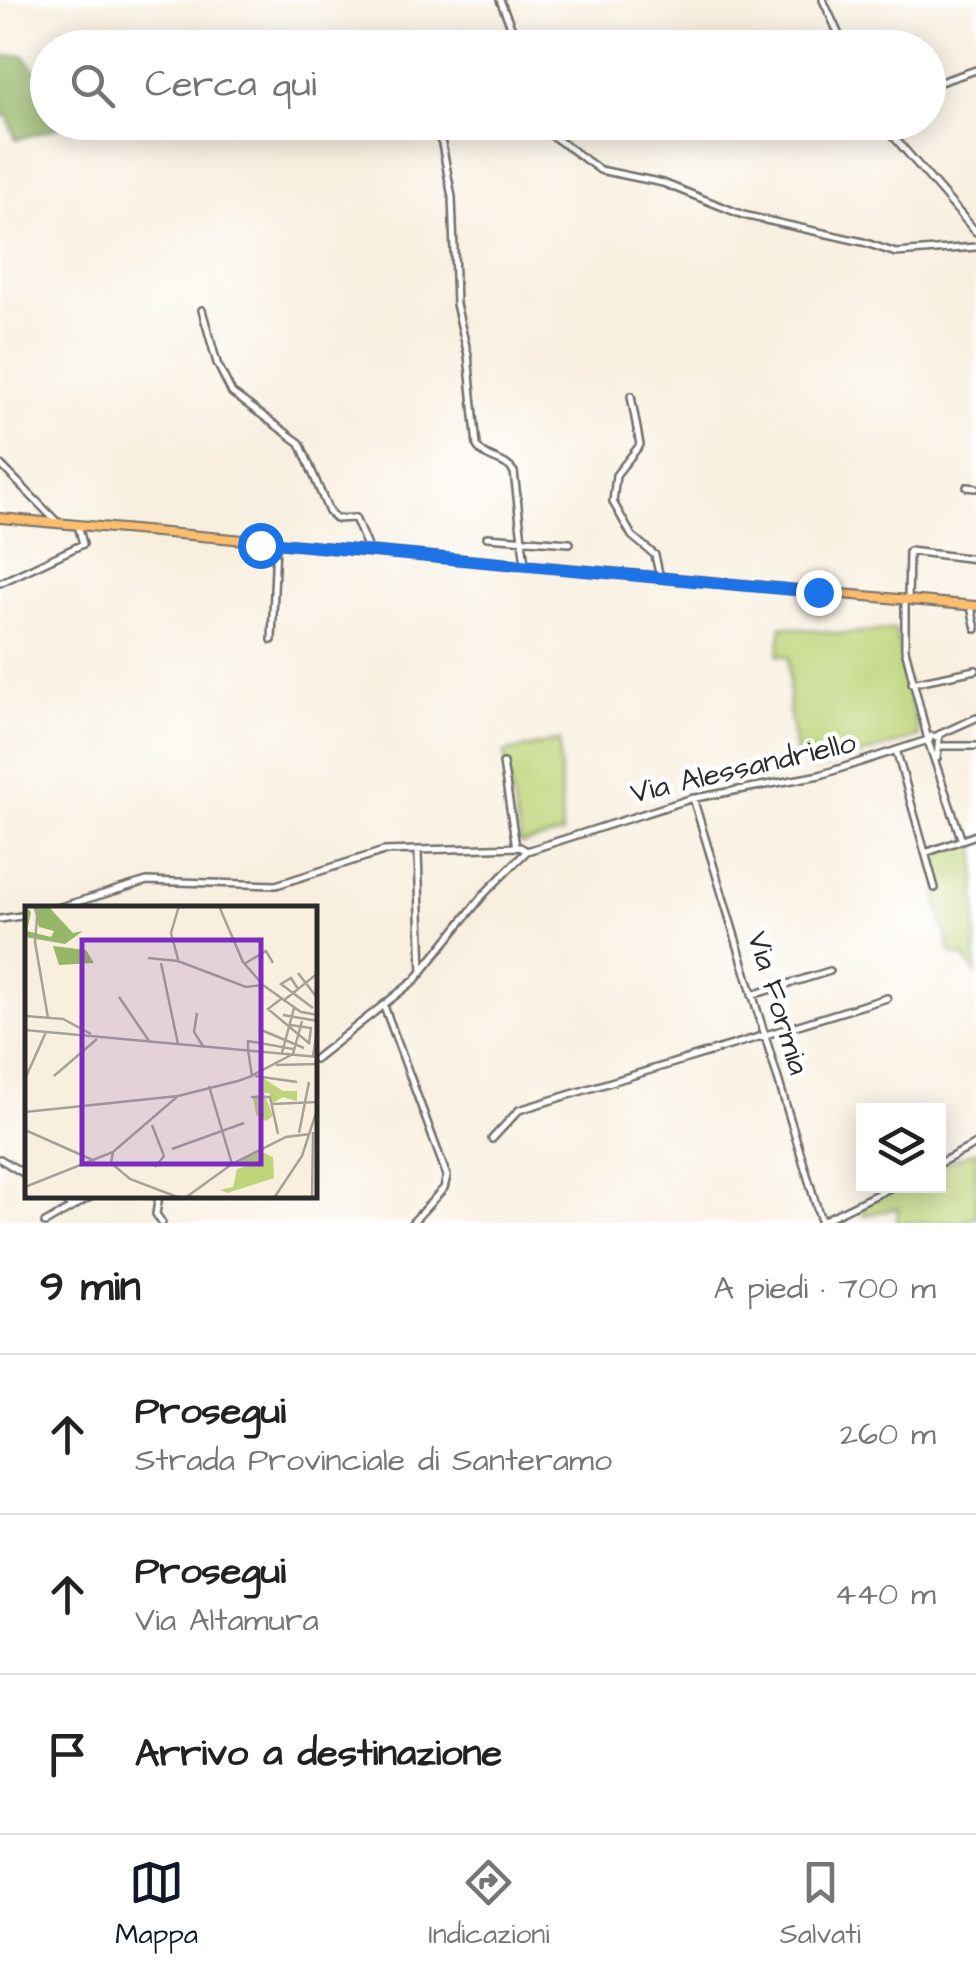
<!DOCTYPE html>
<html lang="it">
<head>
<meta charset="utf-8">
<style>
  body { margin:0; font-family:"Architects Daughter",sans-serif; background:#f2f2f2; color:#222 }
  .controls { position:absolute; right:30px; bottom:30px; display:grid; overflow:hidden; border-radius:0px; box-shadow:0 5px 25px #0003 }
  .controls button { width:90px; height:90px; display:grid; place-items:center; padding:0; border:0; border-bottom:2px solid #e0e0e0; background:#fff; color:#222; font:50px sans-serif }
  .stop { position:absolute; width:30px; height:30px; margin:-22px; border:8px solid #1a73e8; border-radius:50%; background:#fff }
  .stop.end { background:#1a73e8; border-color:#fff; box-shadow:0 2px 10px #0008 }
  .list { margin:0; padding:0; list-style:none }
  h2 { display:flex; justify-content:space-between; align-items:center; height:130px; margin:0; padding:0 40px; font-size:42px }
  h2 small { font-size:32px; font-weight:400; color:#767676 }
  .list li { display:grid; grid-template-columns:65px 1fr auto; gap:30px; align-items:center; box-sizing:border-box; height:160px; padding:0 40px; border-top:2px solid #e0e0e0 }
  .list b { display:block; font-size:38px; white-space:nowrap }
  .list p { margin:0; font-size:32px; white-space:nowrap; color:#767676 }
  .list em { font-size:32px; font-style:normal; color:#767676 }
  .icon { flex:none; width:55px; height:55px; fill:none; stroke:currentColor; stroke-width:2; stroke-linecap:round; stroke-linejoin:round }
  .map { position:relative; flex:none; width:976px; height:1223px; overflow:hidden }
  .search { position:absolute; background:#fff; box-shadow:0 5px 25px #0003; left:30px; right:30px; top:30px; height:110px; display:flex; align-items:center; gap:25px; box-sizing:border-box; padding:0 35px; border-radius:55px; color:#767676; font-size:38px }
  .sheet { height:610px; background:#fff }
  nav { display:flex; justify-content:space-around; align-items:center; box-sizing:border-box; height:140px; border-top:2px solid #e0e0e0; background:#fff; font-size:28px; color:#767676 }
  nav a { display:grid; justify-items:center; gap:5px }
  nav .on { color:#111827 }
  .map>svg:first-child { display:block }
  .green { fill:#bed478; stroke:#748052; stroke-width:2.5 }
  .forest { fill:#96b668; stroke:#60704a; stroke-width:2.5 }
  .lines { fill:none; stroke-linecap:round; stroke-linejoin:round }
  .minor-casing { stroke:#73706a; stroke-width:10 }
  .major-casing { stroke:#73706a; stroke-width:12 }
  .minor { stroke:#fff; stroke-width:5 }
  .major { stroke:#fbbd6e; stroke-width:8 }
  .route { stroke:#1a73e8; stroke-width:12 }
  .labels { text-anchor:middle; dominant-baseline:central; stroke-width:9; stroke-linejoin:round; paint-order:stroke }
  .street-label { font-size:30px; fill:#2b2b2b; stroke:#fff }
  .inset-road { fill:none; stroke:#a6a197; stroke-width:2.5 }
  .view { fill:#7b2cbf; fill-opacity:0.15; stroke:#7b2cbf; stroke-width:5 }
  .inset-edge { fill:none; stroke:#2b2b2b; stroke-width:5 }
</style>
</head>
<body>
<div class="map">
<svg width="976" height="1223" viewBox="0 0 976 1223">
  <rect width="100%" height="100%" fill="#fff"/>
  <filter id="ink" filterUnits="userSpaceOnUse"><feTurbulence type="fractalNoise" baseFrequency=".01" numOctaves="2"/><feDisplacementMap in="SourceGraphic" scale="20" xChannelSelector="R" yChannelSelector="G"/><feConvolveMatrix kernelMatrix="1 2 1 2 8 2 1 2 1" color-interpolation-filters="sRGB"/></filter>
  <filter id="wash" filterUnits="userSpaceOnUse"><feTurbulence type="fractalNoise" baseFrequency=".0048" numOctaves="4" result="noise"/><feDisplacementMap in="SourceGraphic" scale="40" xChannelSelector="R" yChannelSelector="G"/><feGaussianBlur stdDeviation="2.25" result="paint"/><feColorMatrix in="noise" values="0 0 0 0 0 0 0 0 0 0 0 0 0 0 0 0 0 1.4 0 .05"/><feComposite in="paint" operator="in"/></filter>
  <g filter="url(#wash)">
    <rect width="100%" height="100%" fill="#f8efdf"/>
    <path class="green" d="M782,626l58,8 55,-5 24,108 -106,33 -3,-18h-14l-7,-42v-53l-11,-2z
      M559,740l3,94 -41,10 -17,-91z
      M976,838v136l-11,-16 -14,-5 -15,-55 6,-11 -10,-32z
      M976,1151v67l-18,5h-61l1,-15 -35,7 1,-13 34,-16h40l1,-20z"/>
    <path class="forest" d="M23,55l24,29 1,38 17,3 -49,15 -9,-25 -7,1v-59z"/>
  </g>
  <g filter="url(#ink)">
    <g class="lines">
      <defs>
        <path id="minor" d="M500,0l20,48
          M823,0l22,48
          M928,86l48,-16
          M421,122h28
          M533,122l67,48 63,13 80,32 120,27 33,11 80,-6
          M881,122l95,110
          M433,124l9,20 10,53 4,107 12,51 9,91c9,15 28,12 37,26l11,93
          M202,310l15,53 15,30 68,50 29,69 7,7 19,-1 14,33
          M631,396l9,49 -24,30 -3,27 19,34 23,19 5,23
          M0,464l58,59
          M967,487l9,1
          M487,537l83,6
          M0,583l83,-39 -5,-19
          M908,600l1,-49 67,8
          M971,607l5,22
          M272,640l4,-97
          M912,683l64,-13
          M938,735l38,-17
          M928,743l3,-7 8,1 -2,21
          M929,744l32,94
          M939,746h37
          M897,753l38,135
          M503,763l13,84
          M693,798l128,423
          M418,853l4,120
          M925,853l51,-18
          M57,908l90,-27 129,4 108,-34 136,-4 7,4
          M0,919l28,-4
          M752,995l78,-24
          M384,1006l63,170 -3,12 -32,35
          M315,1059l100,-79 69,-86 43,-43 163,-52 130,-24 108,-35 -23,-91v-49
          M492,1139l27,-29 368,-112
          M0,1159l28,17
          M938,1164l38,-20
          M59,1196l13,11
          M159,1196l-3,18 6,9
          M820,1222l74,-36
          M45,1223l47,-27"/>
        <path id="major" d="M0,518l976,88"/>
      </defs>
      <use href="#minor" class="minor-casing"/>
      <use href="#major" class="major-casing"/>
      <use href="#minor" class="minor"/>
      <use href="#major" class="major"/>
    </g>
  </g>
  <g class="lines" filter="url(#ink)">
    <path class="route" d="M260,545l16,-2 542,49"/>
  </g>
  <g class="labels">
    <g class="street-label">
      <text transform="translate(743 768) rotate(-13)">Via Alessandriello</text>
      <text transform="translate(778 1003) rotate(73)">Via Formia</text>
    </g>
  </g>
  <g transform="translate(25 906)">
    <rect width="292" height="292" fill="#f8efdf"/>
    <path d="M238,172l20,13h14v10l-14,-4 -10,6 -4,-10h-5l9,23 -7,5 -10,-6 -3,-18 10,-4zM235,245l13,6 1,21 -47,15 -7,-3 13,-3 4,-18 10,-3 -7,-6z" fill="#bed478"/>
    <path d="M0,0l6,6 -4,19 24,6 3,-6 -15,-4 -6,-21h15l25,27 10,-2 -18,13 -40,-7zM28,40l33,4 8,13 -35,2z" fill="#96b668"/>
    <path class="inset-road" d="M13,0l-3,36 13,76M154,0l-8,27 8,30M194,0l24,56 20,23 38,27 17,3M123,52l30,3 68,26 17,-2M136,57l17,81M219,58l22,-13 7,12M273,67l20,26M273,83l-7,-11 -10,6 32,24M94,91l30,44M256,93l-13,10 42,35M258,95l35,-28M172,107l-3,19 9,14M258,109l35,6M0,110l38,3 28,15M265,119l21,3 -2,15M234,123l45,19M0,124l293,27M223,144v-9l45,8M257,147l12,-45M288,150l5,-32M251,159l42,-1M228,169l40,-21 9,-33M29,170l43,-37M230,170l42,6M0,173l21,-47M184,180l23,78M226,191h19l8,37M247,198l46,-2M0,206l153,-16 60,-15 14,-5 -4,-26M127,219l12,31 -9,11M0,224l70,31M274,227l10,-51M147,243l72,-26M88,246l-2,11 19,16 50,19M0,281l88,-35 65,-56M160,292l47,-34 54,-27 24,-3M249,292l28,-42 16,-49M287,292l1,-66"/>
    <path class="view" d="M57,34h179v224h-179z"/>
    <rect width="292" height="292" class="inset-edge"/>
  </g>
</svg>
<div class="controls">
<button><svg class="icon" aria-label="layers" viewBox="0 0 24 24"><path d="M12 4l9 5-9 5-9-5zM3 14l9 5 9-5"/></svg></button>
</div>
<div class="stop" style="left:260px;top:545px"></div>
<div class="stop end" style="left:818px;top:592px"></div>
<div class="search"><svg class="icon" aria-label="search" viewBox="0 0 24 24"><circle cx="10" cy="10" r="6"/><path d="M15 15l6 6"/></svg>Cerca qui</div>
</div>
<section class="sheet">
<h2>9 min<small>A piedi · 700 m</small></h2>
<ul class="list">
<li><svg class="icon" aria-label="ahead" viewBox="0 0 24 24"><path d="M12 20V5M6 11l6-6 6 6"/></svg><div><b>Prosegui</b><p>Strada Provinciale di Santeramo</p></div><em>260 m</em></li>
<li><svg class="icon" aria-label="ahead" viewBox="0 0 24 24"><path d="M12 20V5M6 11l6-6 6 6"/></svg><div><b>Prosegui</b><p>Via Altamura</p></div><em>440 m</em></li>
<li><svg class="icon" aria-label="arrive" viewBox="0 0 24 24"><path d="M6 21V4h12l-3 4 3 4H6"/></svg><div><b>Arrivo a destinazione</b></div></li>
</ul>
</section>
<nav>
<a class="on"><svg class="icon" aria-label="map" viewBox="0 0 24 24"><path d="M3 6l6-2 6 2 6-2v14l-6 2-6-2-6 2zM9 4v14M15 6v14"/></svg>Mappa</a>
<a><svg class="icon" aria-label="directions" viewBox="0 0 24 24"><path d="M12 3l9 9-9 9-9-9zM9 14v-3h6M13 9l2 2-2 2"/></svg>Indicazioni</a>
<a><svg class="icon" aria-label="saved" viewBox="0 0 24 24"><path d="M7 4h10v16l-5-4-5 4z"/></svg>Salvati</a>
</nav>
</body>
</html>
